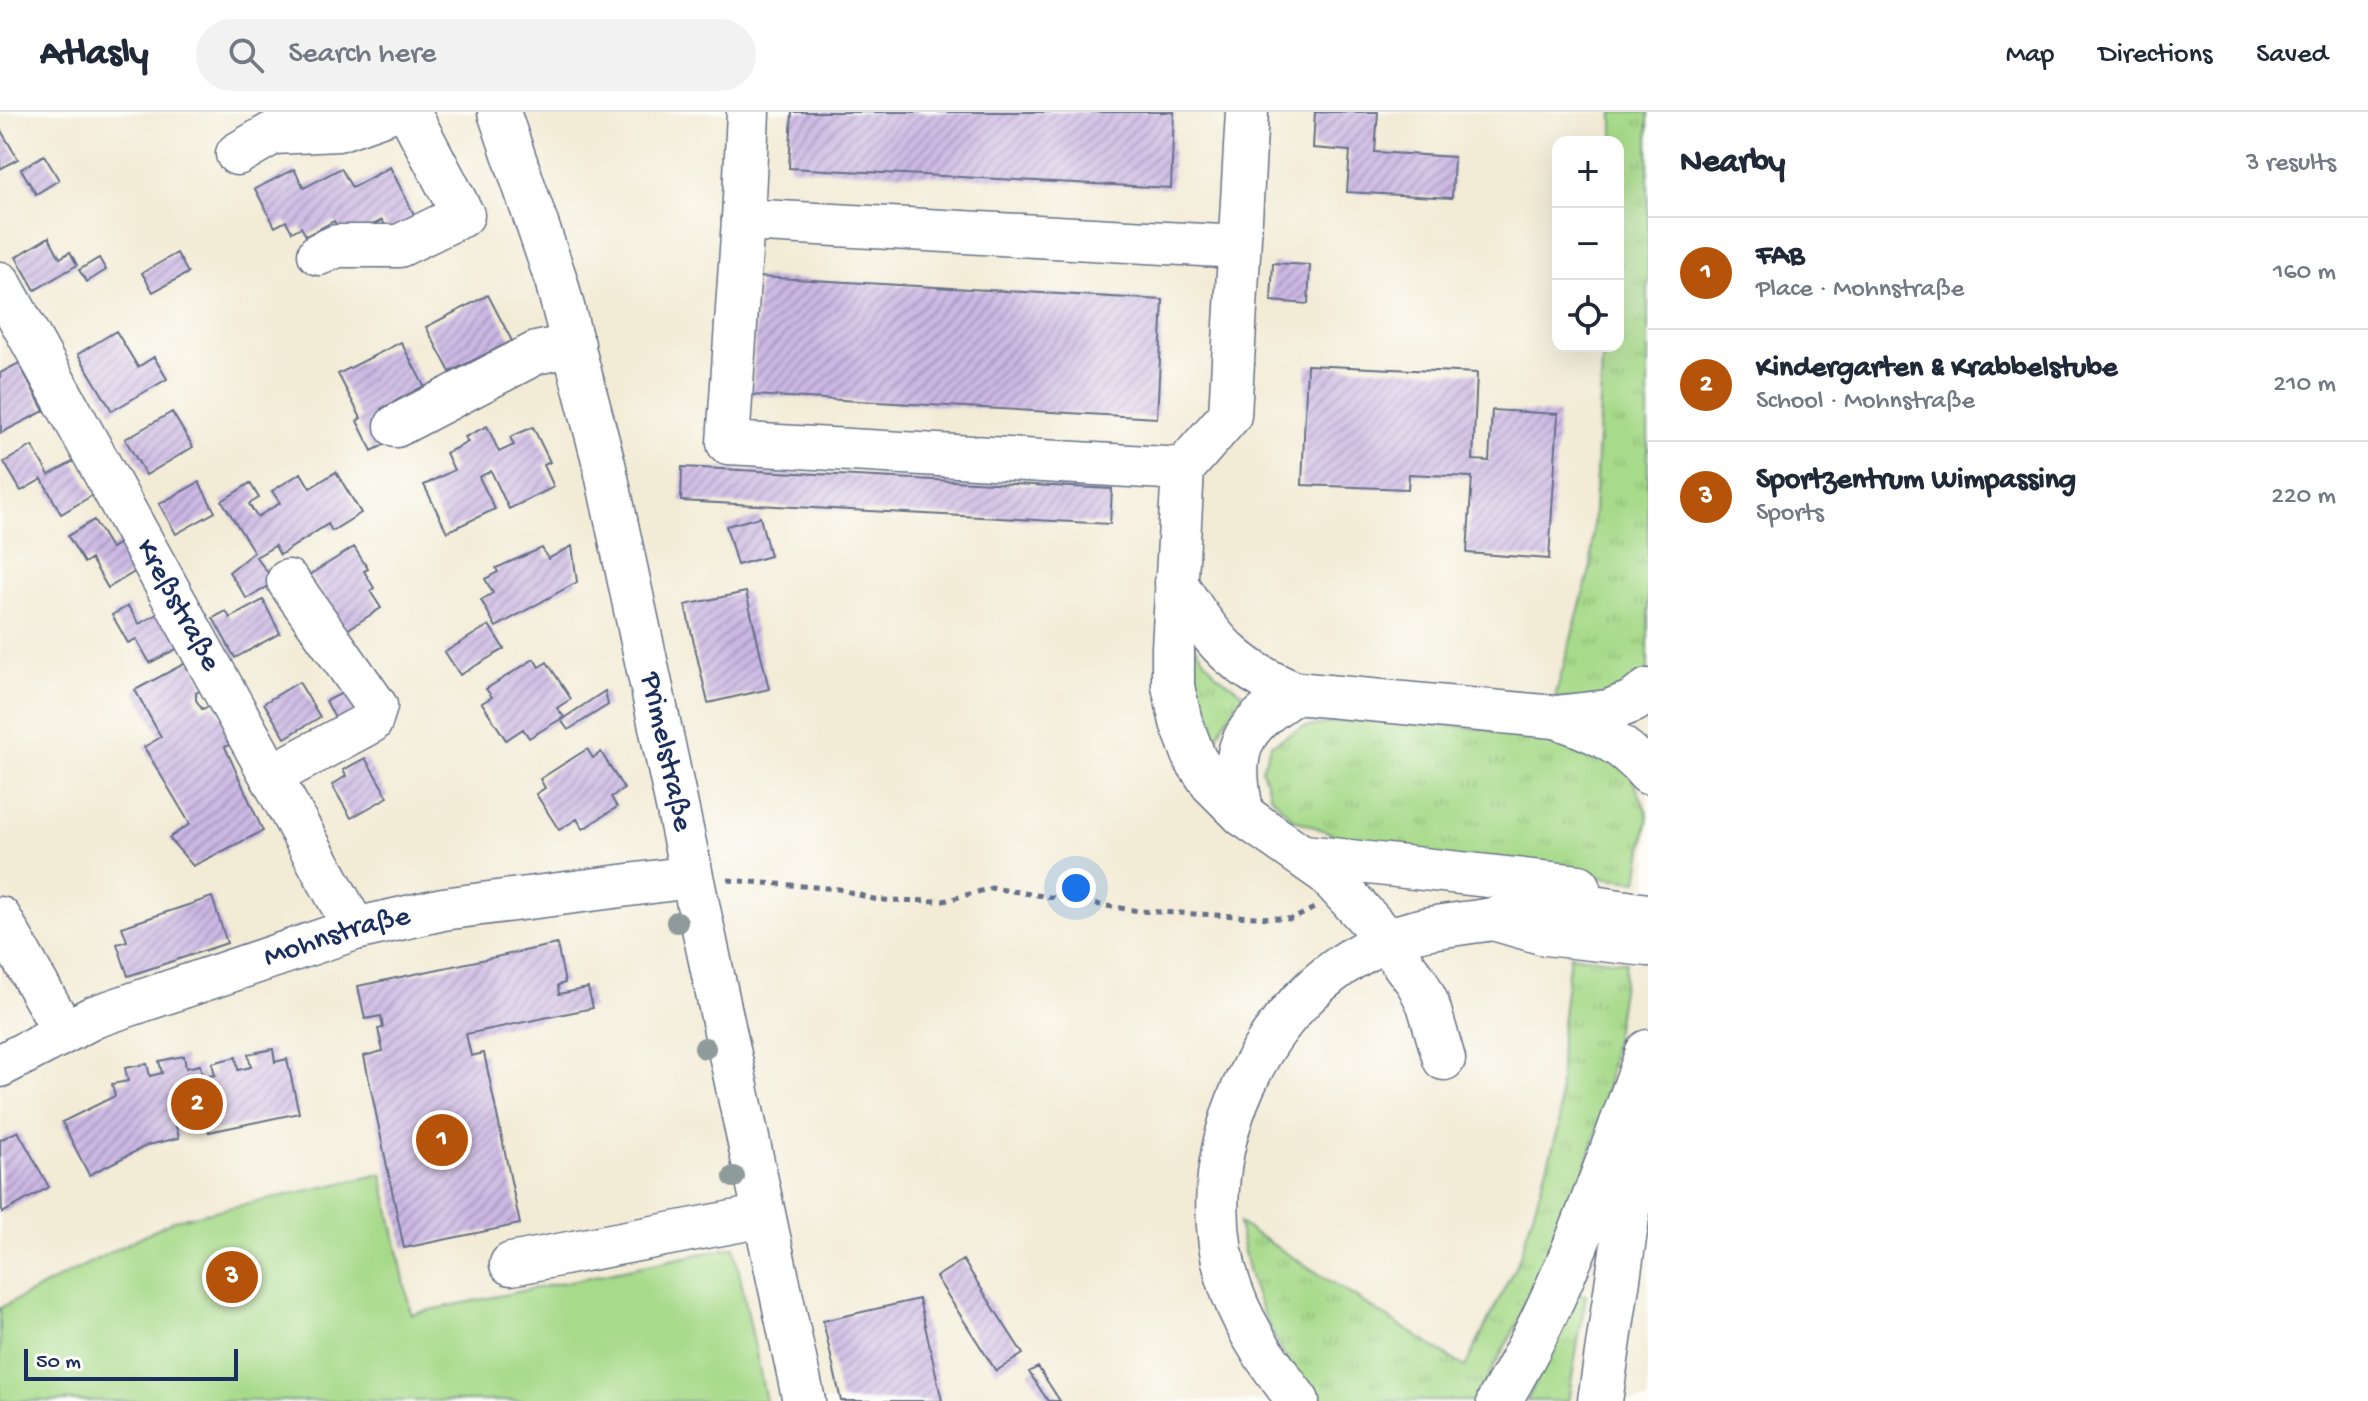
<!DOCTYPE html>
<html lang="en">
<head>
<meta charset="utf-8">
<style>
  body { margin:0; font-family:"Gochi Hand",sans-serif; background:#f2f2f3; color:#1f2937 }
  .controls { position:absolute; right:24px; top:24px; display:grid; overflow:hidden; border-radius:16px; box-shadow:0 8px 32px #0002 }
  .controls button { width:72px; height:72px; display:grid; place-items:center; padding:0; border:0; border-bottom:2px solid #e0e1e3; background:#fff; color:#1f2937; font:40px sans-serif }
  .scale { position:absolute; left:24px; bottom:20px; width:214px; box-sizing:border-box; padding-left:8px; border:4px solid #1b2f5e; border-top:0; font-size:22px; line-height:28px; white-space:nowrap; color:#1b2f5e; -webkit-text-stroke:6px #fdfcf7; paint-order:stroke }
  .you { position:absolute; left:1076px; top:776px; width:28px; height:28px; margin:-20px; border:6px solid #fff; border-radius:50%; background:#1a73e8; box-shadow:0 0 0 12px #1a73e833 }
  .badge { display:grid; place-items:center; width:52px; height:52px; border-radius:50%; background:#b45309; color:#fff; font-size:26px; font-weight:700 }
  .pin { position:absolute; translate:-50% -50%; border:4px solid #fff; box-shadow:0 2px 8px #0006 }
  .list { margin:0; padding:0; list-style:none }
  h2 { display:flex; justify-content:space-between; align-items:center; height:104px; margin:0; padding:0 32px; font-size:34px }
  h2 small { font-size:26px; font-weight:400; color:#747a83 }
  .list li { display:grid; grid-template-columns:52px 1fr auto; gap:24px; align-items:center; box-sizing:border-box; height:112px; padding:0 32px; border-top:2px solid #e0e1e3 }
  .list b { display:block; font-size:30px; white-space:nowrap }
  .list p { margin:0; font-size:26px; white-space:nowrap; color:#747a83 }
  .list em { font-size:26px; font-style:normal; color:#747a83 }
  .icon { flex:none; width:44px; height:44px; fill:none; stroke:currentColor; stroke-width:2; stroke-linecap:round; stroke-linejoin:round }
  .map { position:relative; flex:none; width:1648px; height:1289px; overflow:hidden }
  header { display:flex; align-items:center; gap:48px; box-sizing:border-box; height:112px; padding:0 40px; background:#fff; border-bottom:2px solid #e0e1e3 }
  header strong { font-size:38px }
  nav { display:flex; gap:44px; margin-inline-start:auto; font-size:28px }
  .search { width:560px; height:72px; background:#f2f2f3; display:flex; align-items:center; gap:20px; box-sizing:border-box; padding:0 28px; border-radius:44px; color:#747a83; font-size:30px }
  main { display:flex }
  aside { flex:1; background:#fff }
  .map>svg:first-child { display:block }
  .grass { fill:url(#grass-tufts); stroke:#618474; stroke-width:2 }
  .garden { fill:#a7da8a; stroke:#618474; stroke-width:2 }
  .building { fill:url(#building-hatch) }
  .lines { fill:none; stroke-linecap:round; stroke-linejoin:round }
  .minor-casing { stroke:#667188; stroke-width:45 }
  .highway-casing { stroke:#667188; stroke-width:47 }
  .path { stroke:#667188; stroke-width:5; stroke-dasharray:6 6; stroke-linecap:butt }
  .minor { stroke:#fff; stroke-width:42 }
  .highway { stroke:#fff; stroke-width:44 }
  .tree { fill:#8f9b9a }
  .labels { text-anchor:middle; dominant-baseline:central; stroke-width:8; stroke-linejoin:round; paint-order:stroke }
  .street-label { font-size:30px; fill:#1b2f5e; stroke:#fdfcf7 }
</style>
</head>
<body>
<header>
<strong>Atlasly</strong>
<div class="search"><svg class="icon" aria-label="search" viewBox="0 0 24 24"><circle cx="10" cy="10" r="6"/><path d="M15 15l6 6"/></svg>Search here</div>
<nav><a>Map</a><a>Directions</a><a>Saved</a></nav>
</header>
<main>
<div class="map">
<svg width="1648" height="1289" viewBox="0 0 1648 1289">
  <defs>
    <pattern id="grass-tufts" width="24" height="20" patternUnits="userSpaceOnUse" patternTransform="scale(2)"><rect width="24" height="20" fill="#a7da8a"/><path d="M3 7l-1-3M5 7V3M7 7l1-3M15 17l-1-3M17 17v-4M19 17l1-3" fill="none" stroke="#8fbb7a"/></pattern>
    <pattern id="building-hatch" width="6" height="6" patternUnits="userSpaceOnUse" patternTransform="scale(2)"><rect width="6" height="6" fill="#cbb7e3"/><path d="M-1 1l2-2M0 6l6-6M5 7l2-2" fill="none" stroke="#a495bb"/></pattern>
  </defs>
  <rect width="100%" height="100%" fill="#fdfcf7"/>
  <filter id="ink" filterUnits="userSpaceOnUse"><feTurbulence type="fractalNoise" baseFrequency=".0125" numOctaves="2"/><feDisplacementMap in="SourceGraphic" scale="16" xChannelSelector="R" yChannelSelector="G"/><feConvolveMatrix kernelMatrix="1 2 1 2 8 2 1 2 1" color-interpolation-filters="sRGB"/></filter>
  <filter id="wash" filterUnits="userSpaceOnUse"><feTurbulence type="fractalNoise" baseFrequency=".006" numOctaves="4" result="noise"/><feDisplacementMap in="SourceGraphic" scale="32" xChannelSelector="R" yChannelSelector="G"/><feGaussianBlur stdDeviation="1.8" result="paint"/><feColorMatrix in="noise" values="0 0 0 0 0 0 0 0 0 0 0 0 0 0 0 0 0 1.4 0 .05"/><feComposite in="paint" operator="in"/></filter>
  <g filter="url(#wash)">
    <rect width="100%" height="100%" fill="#f2ebd5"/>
    <path class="grass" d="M1613,0h35v559l-49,34 -44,-8 36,-131 12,-220h15v-204h-5z
      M1189,526l27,36 28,20 -23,34 -9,24 -18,-50z
      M1352,608l105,6 137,17 35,26 19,46 -10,66 -244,-24 -101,-38 -23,-24 -8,-26 9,-24 30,-17z
      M1570,843l56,7 -22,146 -41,133 -88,160h-156c-44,-48 -72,-113 -80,-178l226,144 54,-108 40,-132 2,-94z
      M1576,1181l10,2 -18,106h-41z"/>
    <path class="garden" d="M382,1062l29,140 323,-67 32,154h-766v-93l174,-88z"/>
    <g id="blocks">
      <path class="building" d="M792,0h382l-3,76 -382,-20z
        M1315,0h63l-3,40 79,5 -2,41 -105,-6 3,-41 -37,-3z
        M0,17l18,30 -18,10z
        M44,43l15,25 -23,14 -15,-25z
        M390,55l29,57 -31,6 -6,-10 -28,15 -15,-4 -5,-10 -28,15 -5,-9 -9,5 -6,-11 -11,6 -20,-38 39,-20 10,19 37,-20 11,20z
        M49,125l11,21 10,-6 7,13 -42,25 -19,-33z
        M177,141l11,20 -35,19 -11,-19z
        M99,146l7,12 -19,12 -8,-12z
        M1273,151l37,2 -2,39 -37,-3z
        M759,165l404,23 -6,118 -405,-23z
        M488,183l24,46 -62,31 -24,-45z
        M116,219l22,36 16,-10 13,22 -55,32 -34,-57z
        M401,230l23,44 -43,23 15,30 -24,12 -15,-30 4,-3 -23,-44z
        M19,251l25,48 -43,22 -1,-60z
        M1307,253l170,8 -4,87 16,1 3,-51 66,4 -9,145 -82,-6 5,-76 -63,-3 -1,15 -106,-4z
        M172,300l21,35 -47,28 -21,-36z
        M487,314l12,26 15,-7 -4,-8 23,-10 17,35 -6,3 10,22 -45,22 -18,-38 -12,6 16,32 -48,23 -23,-47 30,-15 -8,-17 22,-11 -3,-5z
        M32,334l17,29 25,-14 19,34 -32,19 -19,-35 -21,12 -17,-29z
        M682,355l430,22 -2,35 -429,-23z
        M336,360l25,41 -29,18 -4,-7 -48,31 -5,-9 -19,11 19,25 -28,17 -18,-27 25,-20 -32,-51 28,-18 9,15 -10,6 8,13 23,-14 -8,-12 29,-18 9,15z
        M199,370l16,30 -39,22 -17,-30z
        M760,405l10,39 -33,9 -11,-39z
        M94,408l17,28 18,-11 17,28 -38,23 -17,-29 -7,4 -16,-27z
        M572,434l5,36 -81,45 -15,-27 12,-7 -8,-14 13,-7 -2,-4 46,-20 6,11z
        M354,435l14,22 -4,2 10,17 -4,3 11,17 -34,22 -38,-55z
        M746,480l23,97 -61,14 -23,-98z
        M263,488l17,33 -45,25 -22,-40 13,-7 4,7z
        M128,494l11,18 24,-13 19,35 -32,17 -14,-24 -8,4 -16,-28z
        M489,513l15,24 -44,26 -15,-23z
        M534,547l5,8 8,-5 24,37 -14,9 7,9 -35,21 -6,-9 -17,11 -24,-37 10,-6 -6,-8z
        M191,548l14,28 -9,5v7l6,9 12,-4 22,36 -11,6 38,84 -70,35 -24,-28 21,-14 -46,-77 17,-10 -26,-47z
        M299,570l21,35 -35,21 -21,-35z
        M351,577l16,22 -28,15 -13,-25z
        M605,579l3,14 -40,25 -7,-10z
        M587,637l6,9 8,-6 23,37 -13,8 6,10 -34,22 -6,-10 -18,11 -23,-36 9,-6 -5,-9z
        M365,646l23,39 -37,21 -19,-33 14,-9 -3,-6z
        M212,785l15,46 -99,33 -11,-32 10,-3 -5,-14z
        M557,832l8,39 -7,2 1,9 29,-6 5,20 -127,26 5,22 13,-3 36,171 -116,24 -40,-192 19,-5 -5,-22 5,-1 -2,-12 -16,3 -7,-33z
        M273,937l2,13 12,-3 12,54 -90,19 -3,-12 -30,6 3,12 -31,7 -59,30 -27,-53 53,-26 -3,-12 16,-3 -3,-13 22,-4 3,12 12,-3 -3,-12 25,-5 2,12 14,-3 3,12 12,-2 -3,-12 24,-6 2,13 13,-3 -3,-13z
        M18,1019l31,56 -47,26 -2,-73z
        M963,1148l60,94 -27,17 -60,-94z
        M919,1187l23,102h-101l-18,-80z
        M1038,1255l22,34h-12l-19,-29z"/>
    </g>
  </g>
  <g filter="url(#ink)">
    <use href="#blocks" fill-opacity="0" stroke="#667188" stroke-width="2"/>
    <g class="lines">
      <defs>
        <g id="minor">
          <path id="s1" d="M499,0l57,168 48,184 200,937"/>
          <path d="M1247,0l-17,303 -47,54 -10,179v38l8,36 14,37 17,25 31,31 83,58 46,50 45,59 11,22 16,55"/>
          <path d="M237,42l36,-21 65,-3 51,-18"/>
          <path d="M743,108l5,-108"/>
          <path d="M319,142l18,-8h62l64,-31 -54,-103"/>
          <path id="s2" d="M0,171l355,646"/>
          <path d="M396,314l140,-73 38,-8"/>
          <path d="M1183,357l-455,-26 15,-223 496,27"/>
          <path d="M1176,471c35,56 57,85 119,110"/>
          <path d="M1559,606c36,13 65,25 89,55"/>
          <path d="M271,664l100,-54 5,-16 -88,-125"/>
          <path d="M1243,703c-14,-65 -5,-87 52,-122l260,24 53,-6 26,-10 14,-11"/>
          <path d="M1304,744l275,30"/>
          <path d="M0,806l64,114"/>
          <path d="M1493,807l52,15 103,11"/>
          <path id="s3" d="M0,954l94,-49 261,-88 88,-20 248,-32"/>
          <path d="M511,1152l253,-48"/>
          <path d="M1298,1289c-26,-34 -51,-68 -66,-109 -48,-131 26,-297 154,-351 35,-15 70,-16 107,-22 19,-4 39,-16 58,-15 32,0 65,7 97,11"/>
        </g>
        <path id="highway" d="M1499,1289c66,-110 105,-229 149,-349
          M1600,1289l41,-279"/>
      </defs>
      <use href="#minor" class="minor-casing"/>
      <use href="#highway" class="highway-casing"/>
      <path class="path" d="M728,768l111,9 38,11 67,1 48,-13 147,23 154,8 21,-11"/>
      <use href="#minor" class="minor"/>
      <use href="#highway" class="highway"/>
    </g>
    <g class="tree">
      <circle cx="677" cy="810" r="11"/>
      <circle cx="705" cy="936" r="11"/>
      <circle cx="734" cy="1065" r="11"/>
    </g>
  </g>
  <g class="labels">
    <g class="street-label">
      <text stroke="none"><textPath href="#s2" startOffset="368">Kreßstraße</textPath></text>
      <text stroke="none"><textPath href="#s1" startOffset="662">Primelstraße</textPath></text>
      <text stroke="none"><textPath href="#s3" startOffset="362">Mohnstraße</textPath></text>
    </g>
  </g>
</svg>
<div class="controls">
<button>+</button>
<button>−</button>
<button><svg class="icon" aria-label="locate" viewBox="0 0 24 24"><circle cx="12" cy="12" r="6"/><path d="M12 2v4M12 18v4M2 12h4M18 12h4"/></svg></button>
</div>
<div class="scale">50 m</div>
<div class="you"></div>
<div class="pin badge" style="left:442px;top:1028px">1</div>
<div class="pin badge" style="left:197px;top:992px">2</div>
<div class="pin badge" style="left:232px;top:1165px">3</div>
</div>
<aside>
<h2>Nearby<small>3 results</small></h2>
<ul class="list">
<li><span class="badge">1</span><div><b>FAB</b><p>Place · Mohnstraße</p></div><em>160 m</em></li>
<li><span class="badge">2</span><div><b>Kindergarten &amp; Krabbelstube</b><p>School · Mohnstraße</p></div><em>210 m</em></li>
<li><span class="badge">3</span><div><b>Sportzentrum Wimpassing</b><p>Sports</p></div><em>220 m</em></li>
</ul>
</aside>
</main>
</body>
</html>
